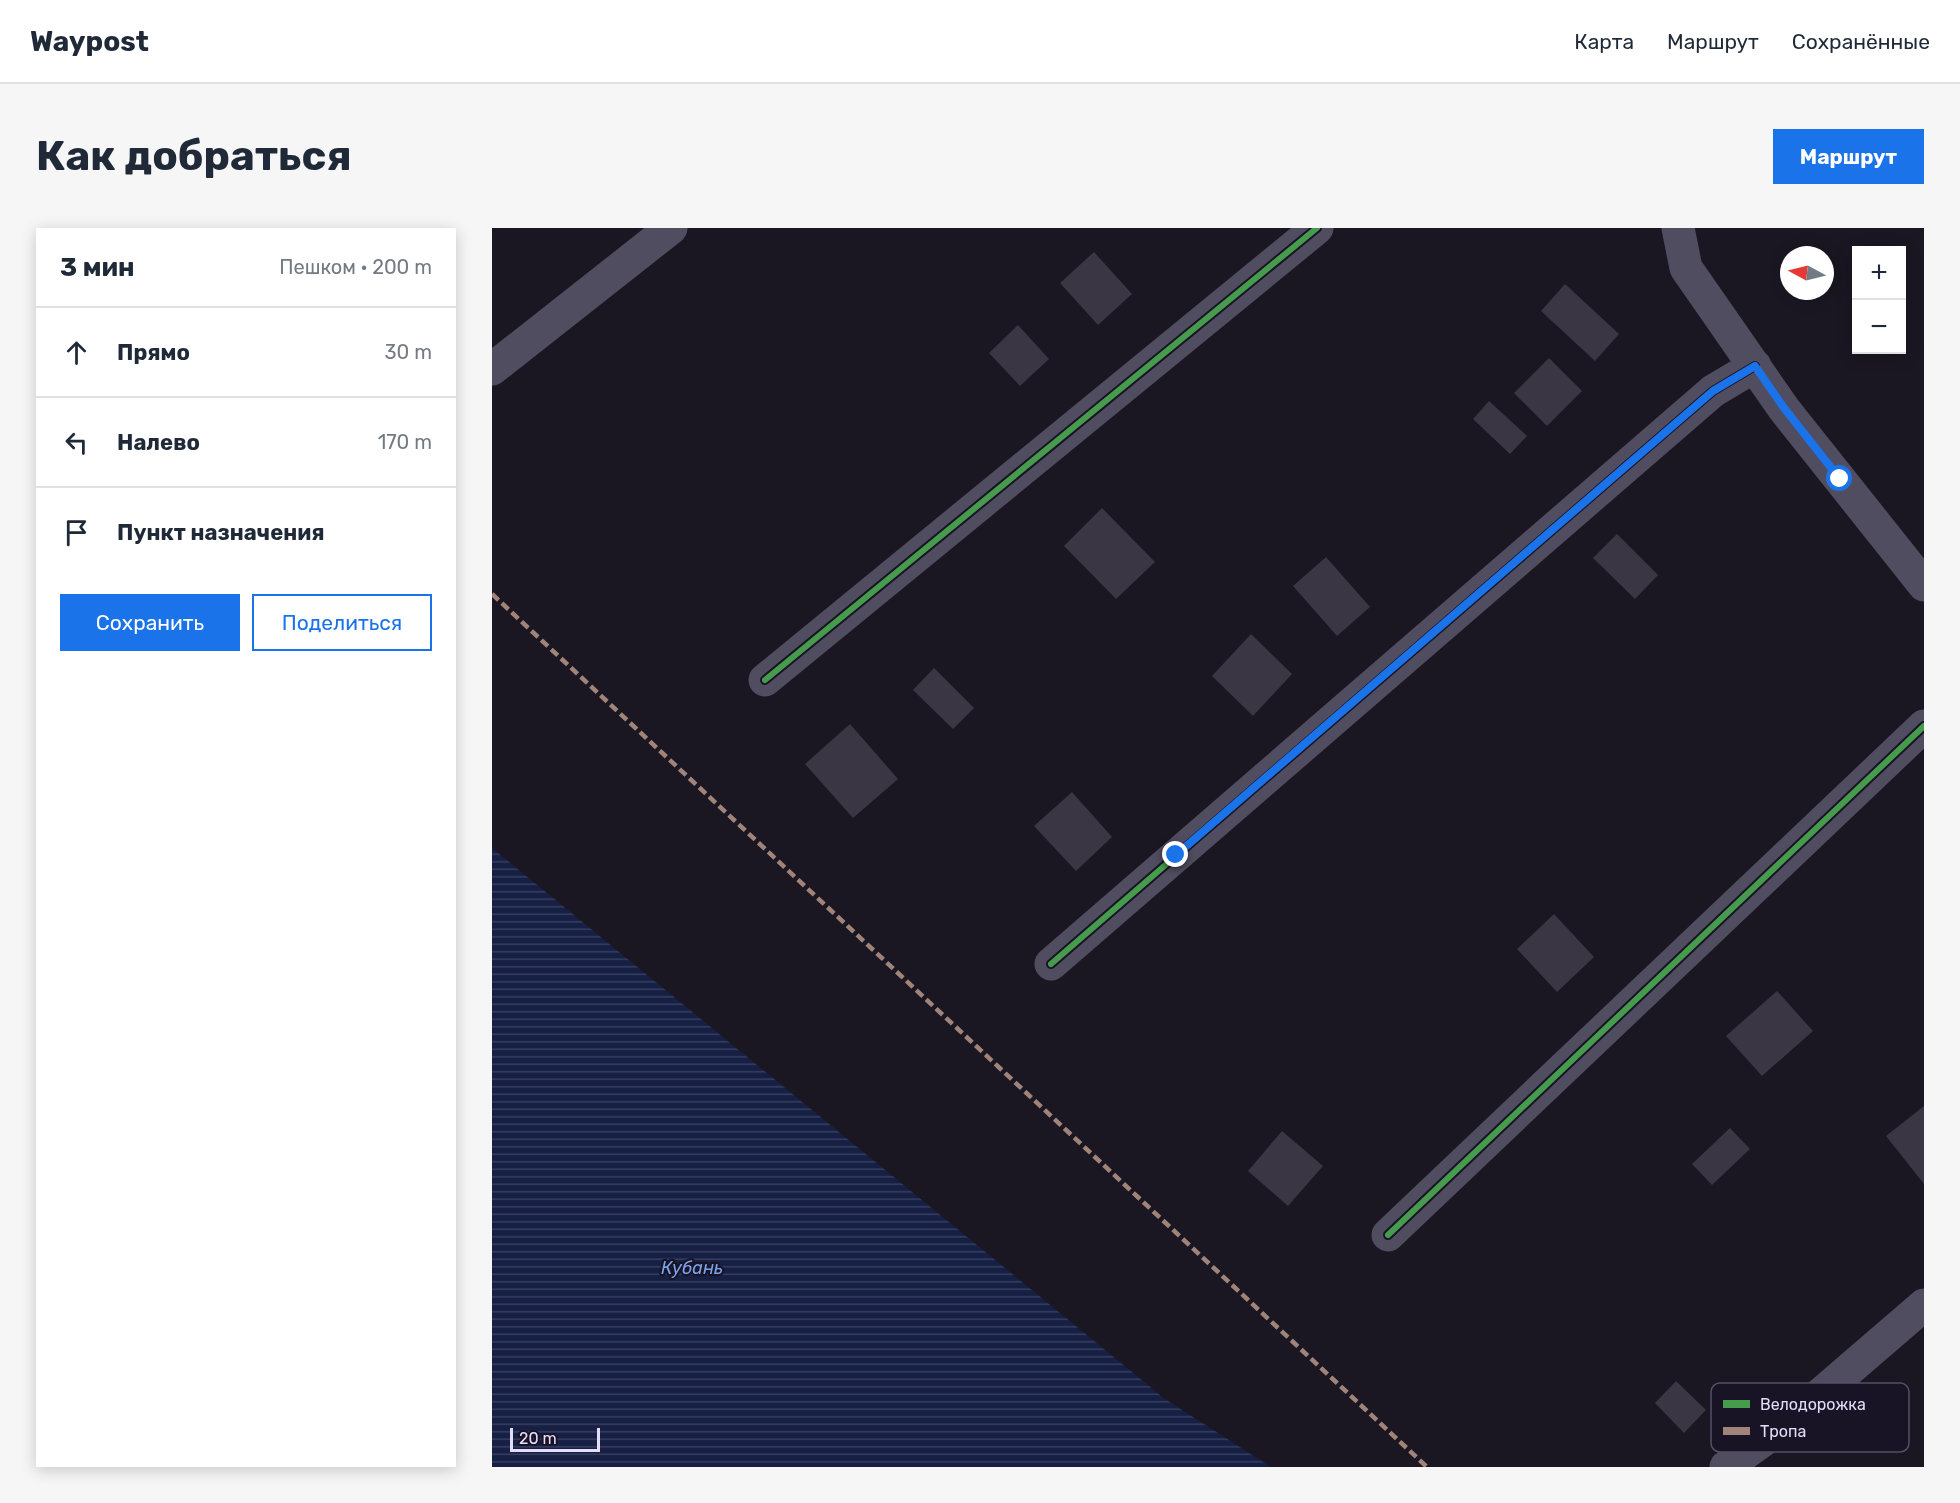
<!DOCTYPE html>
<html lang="ru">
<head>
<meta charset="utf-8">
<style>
  body { margin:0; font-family:Rubik,sans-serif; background:#f6f6f7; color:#1f2937 }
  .controls { position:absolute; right:18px; top:18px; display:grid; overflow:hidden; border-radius:0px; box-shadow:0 3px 15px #0003 }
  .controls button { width:54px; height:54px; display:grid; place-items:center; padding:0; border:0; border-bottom:2px solid #e0e1e3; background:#fff; color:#1f2937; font:30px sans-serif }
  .compass { position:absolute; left:1288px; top:18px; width:54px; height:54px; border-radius:50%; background:#fff; box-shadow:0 3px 15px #0003; rotate:277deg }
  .scale { position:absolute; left:18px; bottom:15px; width:90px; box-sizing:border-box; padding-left:6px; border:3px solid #e4dcfa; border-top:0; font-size:16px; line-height:21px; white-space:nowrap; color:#e4dcfa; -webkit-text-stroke:4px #191326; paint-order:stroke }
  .stop { position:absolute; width:18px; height:18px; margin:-14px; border:4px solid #1a73e8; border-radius:50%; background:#fff }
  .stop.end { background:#1a73e8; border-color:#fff; box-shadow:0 2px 6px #0008 }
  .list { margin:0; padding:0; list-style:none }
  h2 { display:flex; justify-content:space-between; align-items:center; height:78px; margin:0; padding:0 24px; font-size:26px }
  h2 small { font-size:20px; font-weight:400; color:#747a83 }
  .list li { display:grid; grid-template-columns:39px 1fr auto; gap:18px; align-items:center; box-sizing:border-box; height:90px; padding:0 24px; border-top:2px solid #e0e1e3 }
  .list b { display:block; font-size:22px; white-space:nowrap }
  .list em { font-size:20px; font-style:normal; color:#747a83 }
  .actions { display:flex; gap:12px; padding:18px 24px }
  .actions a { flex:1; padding:14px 0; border:2px solid #1a73e8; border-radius:0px; text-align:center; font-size:21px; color:#1a73e8 }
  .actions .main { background:#1a73e8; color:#fff }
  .icon { flex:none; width:33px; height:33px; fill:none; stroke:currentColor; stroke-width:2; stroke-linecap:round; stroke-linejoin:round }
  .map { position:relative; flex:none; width:1432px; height:1239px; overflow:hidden; border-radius:0px }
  header { display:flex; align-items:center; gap:36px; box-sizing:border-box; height:84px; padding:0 30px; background:#fff; border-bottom:2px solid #e0e1e3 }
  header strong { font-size:28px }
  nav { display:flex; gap:33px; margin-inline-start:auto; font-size:21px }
  .intro { display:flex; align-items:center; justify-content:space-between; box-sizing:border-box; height:144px; padding:0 36px }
  h1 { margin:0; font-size:42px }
  .button { padding:15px 27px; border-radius:0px; background:#1a73e8; color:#fff; font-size:21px; font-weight:700 }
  main { display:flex; gap:36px; padding:0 36px }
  aside { flex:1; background:#fff; border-radius:0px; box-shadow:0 3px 15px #0003 }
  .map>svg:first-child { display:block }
  .water { fill:url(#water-rules) }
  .building { fill:#3a3643 }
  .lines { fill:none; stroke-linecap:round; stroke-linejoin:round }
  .minor { stroke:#514d60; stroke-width:33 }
  .quiet { stroke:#a18479; stroke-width:4.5; stroke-dasharray:9 4.5; stroke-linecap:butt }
  .cycleway-casing { stroke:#191326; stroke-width:10 }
  .cycleway { stroke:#469c4c; stroke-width:6 }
  .route { stroke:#1a73e8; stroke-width:8 }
  .labels { text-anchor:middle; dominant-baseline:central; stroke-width:4.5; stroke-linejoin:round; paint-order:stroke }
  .water-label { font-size:18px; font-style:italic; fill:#78a4ed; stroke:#191326 }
  .key { fill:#191326; stroke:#564f66; stroke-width:1.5 }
  .key-label { font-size:16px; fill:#e4dcfa }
</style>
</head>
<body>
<header>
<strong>Waypost</strong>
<nav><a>Карта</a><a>Маршрут</a><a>Сохранённые</a></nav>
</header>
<div class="intro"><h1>Как добраться</h1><a class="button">Маршрут</a></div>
<main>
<aside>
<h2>3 мин<small>Пешком · 200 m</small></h2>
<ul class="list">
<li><svg class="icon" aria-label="ahead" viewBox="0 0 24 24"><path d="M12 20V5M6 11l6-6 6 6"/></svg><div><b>Прямо</b></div><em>30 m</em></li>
<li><svg class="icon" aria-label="left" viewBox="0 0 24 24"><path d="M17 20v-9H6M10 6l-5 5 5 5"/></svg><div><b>Налево</b></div><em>170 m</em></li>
<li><svg class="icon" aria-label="arrive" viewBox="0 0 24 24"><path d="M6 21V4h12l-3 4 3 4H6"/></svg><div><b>Пункт назначения</b></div></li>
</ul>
<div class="actions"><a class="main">Сохранить</a><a>Поделиться</a></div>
</aside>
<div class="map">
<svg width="1432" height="1239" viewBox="0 0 1432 1239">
  <defs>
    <pattern id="water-rules" width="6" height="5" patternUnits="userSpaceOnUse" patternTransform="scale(1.5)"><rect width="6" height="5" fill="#161f44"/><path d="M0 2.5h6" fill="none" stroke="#383f60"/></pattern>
  </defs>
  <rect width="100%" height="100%" fill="#1a1722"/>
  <path class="water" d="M0,620l673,551 106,68h-779z"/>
  <path class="building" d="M602,24l38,42 -34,31 -38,-42z
    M1073,56l54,50 -24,27 -54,-50z
    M526,97l31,34 -29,27 -31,-33z
    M1057,130l33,33 -35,35 -33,-33z
    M997,173l38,35 -17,18 -37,-35z
    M610,280l53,54 -39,37 -52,-53z
    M1125,306l41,41 -23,24 -42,-41z
    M834,329l44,50 -33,29 -44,-50z
    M759,406l41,40 -39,42 -41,-40z
    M442,440l40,40 -21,21 -40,-39z
    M358,496l48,55 -45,39 -48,-54z
    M580,564l40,45 -36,34 -42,-45z
    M1062,686l40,43 -37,35 -40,-43z
    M1285,763l36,40 -51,45 -36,-40z
    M1432,878v78l-38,-48z
    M1238,900l20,21 -38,36 -20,-21z
    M790,903l41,35 -35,40 -40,-35z
    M1184,1153l30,29 -22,23 -29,-30z"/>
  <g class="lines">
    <path class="minor" d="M1186,0l8,40 98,141 140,176
      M0,141l179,-141
      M273,452l552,-452
      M559,736l662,-573 42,-25
      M896,1007l536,-509
      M1234,1239l61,-44 137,-118"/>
    <path class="quiet" d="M0,366l935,873"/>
    <defs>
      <path id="cycleway" d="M273,452l552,-452
        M559,736l662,-573 42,-25
        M896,1007l536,-509"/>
    </defs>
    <use href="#cycleway" class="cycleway-casing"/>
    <use href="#cycleway" class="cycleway"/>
  </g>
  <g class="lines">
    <path class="route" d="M684,627l537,-464 42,-25 29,42 56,71"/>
  </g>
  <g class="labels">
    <g class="water-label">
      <text x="200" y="1040">Кубань</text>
    </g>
  </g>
  <rect x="1219" y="1155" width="198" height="69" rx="9" class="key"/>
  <rect x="1231" y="1172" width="27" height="8" fill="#469c4c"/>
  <rect x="1231" y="1199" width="27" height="8" fill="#a18479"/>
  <g class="key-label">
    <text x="1268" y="1182">Велодорожка</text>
    <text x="1268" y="1209">Тропа</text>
  </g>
</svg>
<div class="controls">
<button>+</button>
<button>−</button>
</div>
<svg class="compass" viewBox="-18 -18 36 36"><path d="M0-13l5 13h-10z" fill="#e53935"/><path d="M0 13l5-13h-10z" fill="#747a83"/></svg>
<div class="scale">20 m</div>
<div class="stop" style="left:1348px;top:251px"></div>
<div class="stop end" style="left:684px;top:627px"></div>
</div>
</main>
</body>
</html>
